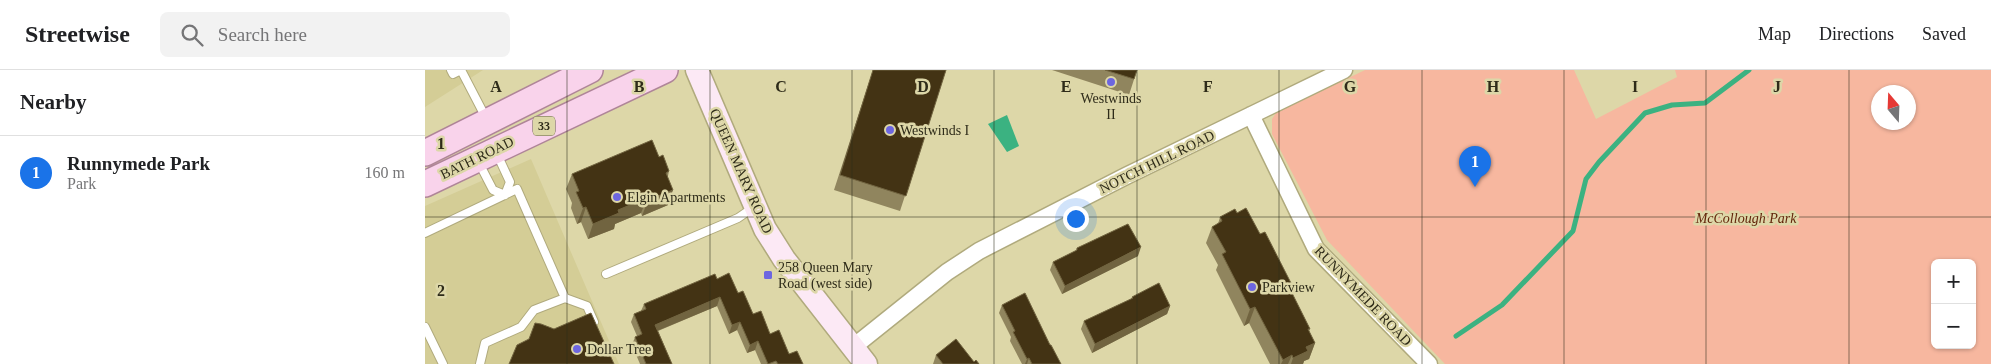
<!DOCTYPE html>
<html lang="en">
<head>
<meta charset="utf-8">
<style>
  body { margin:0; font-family:Georgia,serif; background:#f2f2f2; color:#202124 }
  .controls { position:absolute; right:15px; bottom:15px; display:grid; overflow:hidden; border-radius:8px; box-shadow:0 1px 4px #0004 }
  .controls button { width:45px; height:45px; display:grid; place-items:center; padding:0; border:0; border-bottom:1px solid #e0e0e0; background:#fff; color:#202124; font:25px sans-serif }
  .compass { position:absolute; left:1446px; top:15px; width:45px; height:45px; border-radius:50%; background:#fff; box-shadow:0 1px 4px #0004; rotate:341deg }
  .you { position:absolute; left:650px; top:148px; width:18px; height:18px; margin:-12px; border:4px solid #fff; border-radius:50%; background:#1a73e8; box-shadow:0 0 0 8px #1a73e833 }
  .badge { display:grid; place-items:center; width:32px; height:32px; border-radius:50%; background:#1a73e8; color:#fff; font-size:16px; font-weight:700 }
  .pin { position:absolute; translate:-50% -41px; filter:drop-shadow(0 1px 2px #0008) }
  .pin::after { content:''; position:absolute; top:26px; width:18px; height:15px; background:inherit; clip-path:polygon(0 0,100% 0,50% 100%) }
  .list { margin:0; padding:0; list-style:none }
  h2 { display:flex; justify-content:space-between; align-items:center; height:65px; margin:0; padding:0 20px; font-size:21px }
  h2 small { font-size:16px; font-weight:400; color:#757577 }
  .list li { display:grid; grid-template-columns:32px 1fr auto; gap:15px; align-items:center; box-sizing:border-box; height:75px; padding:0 20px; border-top:1px solid #e0e0e0 }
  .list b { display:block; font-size:19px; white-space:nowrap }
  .list p { margin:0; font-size:16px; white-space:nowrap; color:#757577 }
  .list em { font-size:16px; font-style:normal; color:#757577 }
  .icon { flex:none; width:28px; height:28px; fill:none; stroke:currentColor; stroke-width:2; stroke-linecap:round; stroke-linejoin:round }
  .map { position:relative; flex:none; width:1566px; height:294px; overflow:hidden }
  header { display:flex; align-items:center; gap:30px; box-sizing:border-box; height:70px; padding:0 25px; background:#fff; border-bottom:1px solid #e0e0e0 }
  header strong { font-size:24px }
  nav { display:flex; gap:28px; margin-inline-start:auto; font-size:18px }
  .search { width:350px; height:45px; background:#f2f2f2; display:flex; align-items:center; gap:12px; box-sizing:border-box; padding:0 18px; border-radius:8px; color:#757577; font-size:19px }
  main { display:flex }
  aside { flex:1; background:#fff }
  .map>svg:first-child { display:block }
  .built { fill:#d4cd96 }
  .green { fill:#f7b79f; fill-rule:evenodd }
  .water { fill:#3bb281 }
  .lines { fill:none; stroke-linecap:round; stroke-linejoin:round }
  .stream { stroke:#3bb281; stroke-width:5 }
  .lane-casing { stroke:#b0aa7d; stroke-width:10 }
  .street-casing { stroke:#b0aa7d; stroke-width:19 }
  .secondary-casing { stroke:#b0aa7d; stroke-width:25 }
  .primary-casing { stroke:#af8598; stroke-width:28 }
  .lane { stroke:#fff; stroke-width:8 }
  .street { stroke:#fff; stroke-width:16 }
  .secondary { stroke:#fce9f5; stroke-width:22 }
  .primary { stroke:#f9d3eb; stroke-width:25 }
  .wall { fill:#90855e }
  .shaded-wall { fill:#716440 }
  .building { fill:#433314; stroke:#716440 }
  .grid { fill:none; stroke:#2e2b19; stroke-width:1; stroke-opacity:0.55 }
  .poi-dot { fill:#6d66e0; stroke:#ddd7a8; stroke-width:2 }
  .labels { text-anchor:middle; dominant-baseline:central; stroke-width:5; stroke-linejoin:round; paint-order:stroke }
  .shield { fill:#ddd7a8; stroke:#625f44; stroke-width:1 }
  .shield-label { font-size:12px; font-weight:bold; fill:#2e2b19 }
  .poi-label { font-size:14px; fill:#2e2b19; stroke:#ddd7a8; text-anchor:start }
  .street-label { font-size:14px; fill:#2e2b19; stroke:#ddd7a8 }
  .park-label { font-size:14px; font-style:italic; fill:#63260b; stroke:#ddd7a8 }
  .grid-label { font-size:16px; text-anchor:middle; font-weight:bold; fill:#2e2b19; stroke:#ddd7a8; stroke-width:5; stroke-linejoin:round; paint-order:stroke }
</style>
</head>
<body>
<header>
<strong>Streetwise</strong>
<div class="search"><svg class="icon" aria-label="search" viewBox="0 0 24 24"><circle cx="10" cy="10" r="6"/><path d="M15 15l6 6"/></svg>Search here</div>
<nav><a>Map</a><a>Directions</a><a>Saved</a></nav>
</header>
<main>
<aside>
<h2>Nearby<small></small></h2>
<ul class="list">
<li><span class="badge">1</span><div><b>Runnymede Park</b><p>Park</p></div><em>160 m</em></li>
</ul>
</aside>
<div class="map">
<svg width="1566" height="294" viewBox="0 0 1566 294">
  <rect width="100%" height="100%" fill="#ddd7a8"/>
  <path class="built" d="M0,0h58l-58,37z
    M106,89l88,205h-194v-158z"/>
  <path class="green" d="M940,0h209l22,49 81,-42 -2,-7h316v294h-546l-118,-124 -55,-106v-15l4,-6zM1454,22h30v30h-30zM1510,193h37v82h-37z"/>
  <path class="water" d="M582,45l12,31 -12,6 -19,-28z"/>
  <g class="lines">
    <path class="stream" d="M1031,266l46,-31 71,-74 13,-52 13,-17 46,-49 27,-8 33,-2 44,-33"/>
    <defs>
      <path id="lane" d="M26,0l2,4 8,-4 25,48
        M54,93l14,27 12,5 5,-13 -13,-28
        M0,163l92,-44 48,109 -31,12 -13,17 -36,16 -5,21
        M181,204l132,-56 16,-11
        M140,228l22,8 7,16
        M0,257l18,37"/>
      <path id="street" d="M826,45l65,134 113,115
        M427,278l95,-76 32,-21 147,-75 218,-106"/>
      <path id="secondary" d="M272,0l68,159 19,30 82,105"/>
      <path id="primary" d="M0,83l165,-83
        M0,114l240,-114"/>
    </defs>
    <use href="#lane" class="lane-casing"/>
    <use href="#street" class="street-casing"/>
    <use href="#secondary" class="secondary-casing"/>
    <use href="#primary" class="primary-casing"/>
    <use href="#lane" class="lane"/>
    <use href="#street" class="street"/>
    <use href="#secondary" class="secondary"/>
    <use href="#primary" class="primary"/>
  </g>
  <path class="wall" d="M448,0h73l-46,141 -66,-21z
    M627,0h85l-8,25z
    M244,101l-1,5v29l-26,11 -1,-3 -26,11 -1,5 -26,10 -7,-17 -4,2 -6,-16 1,-5 -6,-14 6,-15z
    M795,147l71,75 19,37 -1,2 6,12 -6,16 -5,2 -1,3h-33l-21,-41 -5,3 -28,-56 2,-5 -12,-22 6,-16 6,-3z
    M652,178l61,8 -76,38 -12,-24 3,-8 23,-11z
    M292,209l21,14 15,21 17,20 19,20 14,10h-42l-6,-14 -8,3 -10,-23 -8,4 -12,-28 -59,25 14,33h-32l-8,-19 3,-8 2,-1 -6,-14 3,-8 7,-3 3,-7z
    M707,227l38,9 -3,8 -75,39 -11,-24 3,-8 47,-22z
    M577,235l48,40 11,19h-39l-12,-23 1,-4 -12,-24z
    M511,285l38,7 5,2h-46z"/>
  <path class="shaded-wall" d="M248,120l-5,15 -26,11 6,-16z
    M222,128l-6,15 -26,11 -1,5 -26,10 5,-15 25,-14z
    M161,137l-5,15 -4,2 6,-16z
    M716,177l-3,9 -76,38 3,-8z
    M295,227l-3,9 -65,27 3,-8z
    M745,236l-3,8 -75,39 3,-9z
    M830,237l-6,16 -5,3 6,-17z
    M315,252l-3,8 -8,4 3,-9z
    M333,271l-3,9 -8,3 3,-8z
    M890,273l-6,16 -5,2 -1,3h-12l2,-6 13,-11z
    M867,285l-4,9h-7l2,-4z
    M604,288l-2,6h-2l2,-5z"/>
  <path class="building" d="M448,0h73l-40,126 -66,-21z
    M680,0h32l-3,9z
    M227,70l7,17 4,-2 6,16 -3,2 7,17 -25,10 -1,-2 -29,12 1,3 -26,11 -7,-17 -3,1 -7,-16 3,-1 -7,-17z
    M821,138l14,26 5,-2 28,55 -3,2 20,40h-2l7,14 -9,4 2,4 -15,7 -1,-3 -9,5 -28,-53 -5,2 -28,-55 4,-2 -14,-25 10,-6 -2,-4 15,-8 2,4z
    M703,154l13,23 -76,39 -12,-24 24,-12v-2z
    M304,203l9,20 5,-2 10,23 8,-3 9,23 9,-4 10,24 8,-3 6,13h-25l-2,-3 -8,3 -10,-23 -8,4 -10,-23 -8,3 -12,-28 -65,28 17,39h-26l-11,-27 7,-3 -8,-20 12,-5 -2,-5 71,-30 2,5z
    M734,213l11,23 -75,38 -11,-23 49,-23 -1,-1z
    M600,223l25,52h1l10,19h-29l-3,-6 -2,1 -14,-27 2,-1 -13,-26z
    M166,243l23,51h-105l8,-19 12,-6 6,-16 6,1 13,5z
    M531,269l18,23 2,-2 3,4h-36l-7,-9z"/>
  <path class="grid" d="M142,0v294M285,0v294M427,0v294M569,0v294M712,0v294M854,0v294M997,0v294M1139,0v294M1281,0v294M1424,0v294M0,147h1566"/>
  <g class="poi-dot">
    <circle cx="686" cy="12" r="5"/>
    <circle cx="465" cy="60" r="5"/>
    <circle cx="192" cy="127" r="5"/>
    <rect x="338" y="200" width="10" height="10" rx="2.5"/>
    <circle cx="827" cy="217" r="5"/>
    <circle cx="152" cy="279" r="5"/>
  </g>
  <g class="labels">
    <rect class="shield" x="108" y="46.5" width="22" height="19" rx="4"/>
    <g class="shield-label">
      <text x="119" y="56">33</text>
    </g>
    <g class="poi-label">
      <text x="686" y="28" text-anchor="middle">Westwinds<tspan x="686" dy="16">II</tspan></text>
      <text x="475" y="60">Westwinds I</text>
      <text x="202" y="127">Elgin Apartments</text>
      <text x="353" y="197">258 Queen Mary<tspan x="353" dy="16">Road (west side)</tspan></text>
      <text x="837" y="217">Parkview</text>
      <text x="162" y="279">Dollar Tree</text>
    </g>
    <g class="street-label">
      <text transform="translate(52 88) rotate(-26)">BATH ROAD</text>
      <text transform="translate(732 92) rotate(-26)">NOTCH HILL ROAD</text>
      <text transform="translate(316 101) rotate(66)">QUEEN MARY ROAD</text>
      <text transform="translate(938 226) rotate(46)">RUNNYMEDE ROAD</text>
    </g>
    <g class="park-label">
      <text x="1321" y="148">McCollough Park</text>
    </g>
  </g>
  <g class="grid-label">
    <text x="71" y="22">A</text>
    <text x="214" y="22">B</text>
    <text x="356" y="22">C</text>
    <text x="498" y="22">D</text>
    <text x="641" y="22">E</text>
    <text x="783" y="22">F</text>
    <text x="925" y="22">G</text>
    <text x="1068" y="22">H</text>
    <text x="1210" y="22">I</text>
    <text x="1352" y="22">J</text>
    <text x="16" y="79">1</text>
    <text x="16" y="226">2</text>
  </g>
</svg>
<div class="controls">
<button>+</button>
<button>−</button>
</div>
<svg class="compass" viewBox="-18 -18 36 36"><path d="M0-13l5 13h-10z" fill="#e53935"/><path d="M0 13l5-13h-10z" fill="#757577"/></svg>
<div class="you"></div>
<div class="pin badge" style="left:1050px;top:117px">1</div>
</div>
</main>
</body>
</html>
